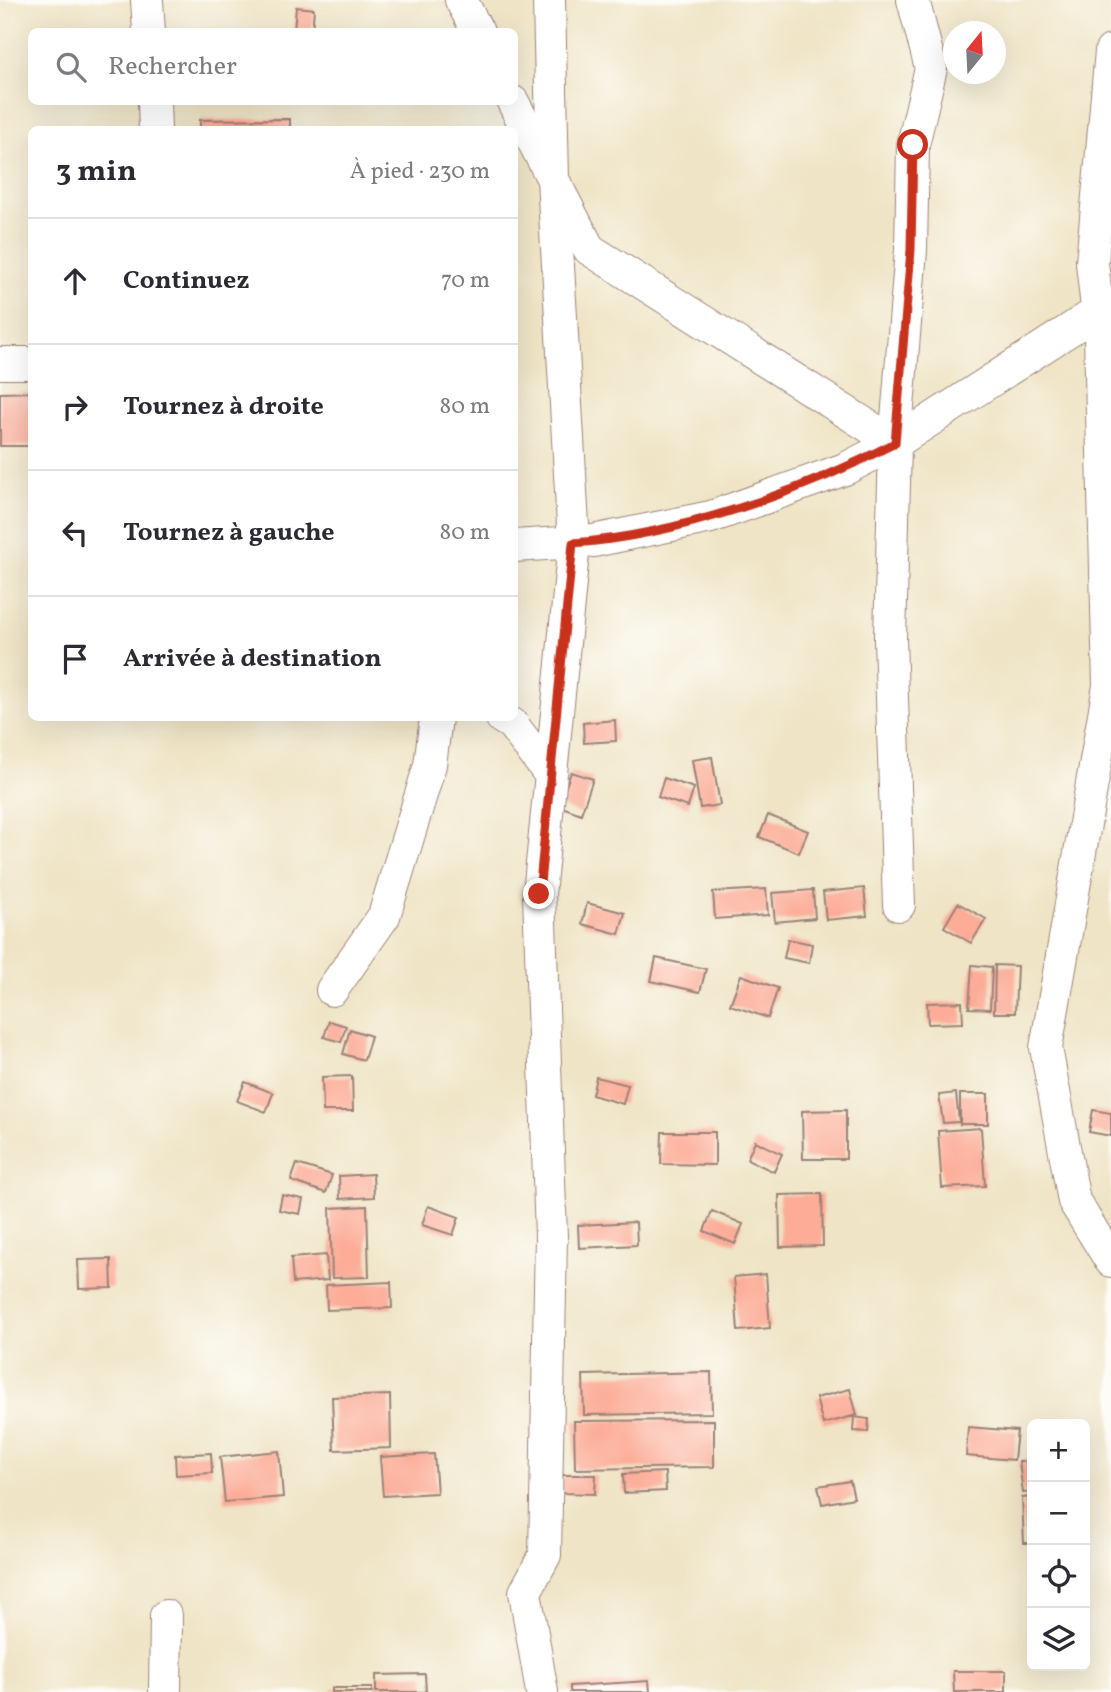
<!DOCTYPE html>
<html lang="fr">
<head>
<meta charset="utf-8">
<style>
  body { margin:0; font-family:Vollkorn,serif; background:#f2f2f3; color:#2b2b33 }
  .controls { position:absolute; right:21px; bottom:21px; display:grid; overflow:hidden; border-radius:10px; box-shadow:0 7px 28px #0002 }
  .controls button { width:63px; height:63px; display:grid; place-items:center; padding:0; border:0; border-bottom:2px solid #e1e1e2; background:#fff; color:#2b2b33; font:35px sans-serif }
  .compass { position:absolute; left:943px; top:21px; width:63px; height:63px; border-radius:50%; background:#fff; box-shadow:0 7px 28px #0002; rotate:18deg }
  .stop { position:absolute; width:21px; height:21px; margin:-16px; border:5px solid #c8321e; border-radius:50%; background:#fff }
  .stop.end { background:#c8321e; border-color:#fff; box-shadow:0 2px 7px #0008 }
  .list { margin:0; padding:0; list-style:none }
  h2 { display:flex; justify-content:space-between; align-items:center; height:91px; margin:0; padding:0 28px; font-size:30px }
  h2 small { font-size:23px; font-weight:400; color:#7c7c81 }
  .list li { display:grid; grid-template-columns:46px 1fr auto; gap:21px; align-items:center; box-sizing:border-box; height:126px; padding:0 28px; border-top:2px solid #e1e1e2 }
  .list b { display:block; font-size:26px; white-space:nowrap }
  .list em { font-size:23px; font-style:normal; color:#7c7c81 }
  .icon { flex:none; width:38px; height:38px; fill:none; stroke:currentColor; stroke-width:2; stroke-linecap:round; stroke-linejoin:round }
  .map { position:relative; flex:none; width:1111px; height:1692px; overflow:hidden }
  .search { position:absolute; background:#fff; box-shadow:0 7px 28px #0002; left:28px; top:28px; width:490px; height:77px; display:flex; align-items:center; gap:18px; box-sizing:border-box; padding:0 24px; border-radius:10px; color:#7c7c81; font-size:26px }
  .panel { position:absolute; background:#fff; box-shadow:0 7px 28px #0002; left:28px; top:126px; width:490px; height:595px; border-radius:10px }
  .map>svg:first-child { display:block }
  .building { fill:#fcac97 }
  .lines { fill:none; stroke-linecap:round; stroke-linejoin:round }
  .minor-casing { stroke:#9c8278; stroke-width:34 }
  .minor { stroke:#fff; stroke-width:32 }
  .route { stroke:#c8321e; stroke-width:9 }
</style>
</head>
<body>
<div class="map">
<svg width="1111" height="1692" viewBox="0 0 1111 1692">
  <rect width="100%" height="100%" fill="#fdfcf7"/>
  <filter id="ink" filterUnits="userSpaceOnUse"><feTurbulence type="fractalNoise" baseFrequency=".0143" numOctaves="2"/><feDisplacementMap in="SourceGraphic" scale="14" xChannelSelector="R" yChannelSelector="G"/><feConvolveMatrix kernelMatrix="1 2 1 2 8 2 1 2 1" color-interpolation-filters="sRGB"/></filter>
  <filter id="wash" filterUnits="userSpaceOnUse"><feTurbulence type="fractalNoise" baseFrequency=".00686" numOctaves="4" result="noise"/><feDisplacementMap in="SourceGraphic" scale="28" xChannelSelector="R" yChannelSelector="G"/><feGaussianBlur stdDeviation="1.57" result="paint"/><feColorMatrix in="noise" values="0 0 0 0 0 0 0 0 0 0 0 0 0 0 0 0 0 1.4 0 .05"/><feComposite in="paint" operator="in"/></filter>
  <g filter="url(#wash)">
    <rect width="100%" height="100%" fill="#efe4c6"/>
    <g id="blocks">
      <path class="building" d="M296,7l18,2 -2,23 -18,-1z
        M290,119v11h-90v-10z
        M32,392v54h-32v-53z
        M615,720l1,21 -32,2 -1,-20z
        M712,757l8,48 -20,3 -8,-48z
        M571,772l22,7 -12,35 -22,-8z
        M664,778l30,10 -6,19 -30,-10z
        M768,815l40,16 -9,22 -40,-16z
        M864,888l3,28 -41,4 -3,-28z
        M766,889l2,26 -53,4 -2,-27z
        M813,890l2,28 -40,4 -3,-29z
        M587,903l38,10 -6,21 -37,-10z
        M958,903l28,16 -15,24 -27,-16z
        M788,939l24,5 -3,19 -25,-5z
        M656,958l50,11 -6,23 -49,-11z
        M972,965l20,2 -2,42 -21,-1z
        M995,965l22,1 -2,47h-21z
        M741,975l37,13 -10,30 -38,-13z
        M962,1002l1,21 -35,1 -1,-21z
        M329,1021l17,5 -5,16 -17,-5z
        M350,1029l21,7 -7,24 -21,-6z
        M352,1076l1,35h-30l-1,-34z
        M596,1077l32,8 -5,19 -31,-9z
        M245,1082l28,11 -7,19 -29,-11z
        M956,1093l3,29 -16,1 -4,-28z
        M960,1094h28v30h-28z
        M846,1110v49h-43l-1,-48z
        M1093,1110l18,3v23l-22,-4z
        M981,1128l4,58 -43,2 -4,-57z
        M662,1132h53v33l-54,-1z
        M755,1141l27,13 -8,18 -27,-13z
        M297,1164l35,11 -6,18 -35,-12z
        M373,1174l1,23 -34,2 -1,-23z
        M822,1194l1,52 -43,1 -1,-52z
        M282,1195l21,4 -3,15 -21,-4z
        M367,1206l2,71 -37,1 -2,-70z
        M428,1206l31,11 -6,18 -31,-10z
        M712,1211l31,13 -8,20 -31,-13z
        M636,1222l1,23 -58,3 -1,-23z
        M326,1255l2,25 -35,3 -2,-25z
        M111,1259l1,29 -33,1 -1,-29z
        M766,1274l4,54 -32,3 -4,-54z
        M391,1282l1,26 -65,2 -1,-25z
        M711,1372l1,41 -128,2 -1,-40z
        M850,1389l7,26 -34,9 -7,-26z
        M390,1395l1,53 -57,2 -2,-53z
        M854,1417l15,2 -1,13 -15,-1z
        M714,1420v47l-139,2 -1,-48z
        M968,1427l49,4 -3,29 -48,-4z
        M279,1451l4,46 -58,5 -5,-45z
        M211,1453l1,20 -36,2 -1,-20z
        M434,1454l3,39 -54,3 -3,-39z
        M1032,1461v31l-9,1 -4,-31z
        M665,1472l1,19 -42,2 -1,-19z
        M562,1475h34l-1,19 -33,-1z
        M850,1481l4,17 -32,6 -4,-18z
        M1032,1497v46h-8l-2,-45z
        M953,1671h53v21h-52z
        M425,1674l1,18h-50v-17z
        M649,1681l1,11h-80v-6z
        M332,1688h40v4h-40z"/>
    </g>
  </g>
  <g filter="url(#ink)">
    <use href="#blocks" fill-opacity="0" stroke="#9c8278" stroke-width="2"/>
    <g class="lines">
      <defs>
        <path id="minor" d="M147,0l2,32
          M461,0l17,32
          M1111,51l-19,212 8,72 9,351 -63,362 28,153 37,60
          M154,102l1,28
          M513,102l76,147 306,194
          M0,363h32
          M514,546l79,-5 118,-24 134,-48 50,-26 216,-140
          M502,718l10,6 37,49
          M899,905l-9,-266 5,-196 16,-193 2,-105 18,-77 -18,-68
          M332,990l52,-74 46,-151 6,-47
          M165,1692l1,-76
          M542,1692l-17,-100 20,-37 6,-319 -12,-342 35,-351 -21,-364 -4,-179"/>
      </defs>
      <use href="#minor" class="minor-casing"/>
      <use href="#minor" class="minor"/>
    </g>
  </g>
  <g class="lines" filter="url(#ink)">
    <path class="route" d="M539,894l34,-351c103,-7 231,-52 322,-100l16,-193 2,-105"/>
  </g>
</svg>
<div class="controls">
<button>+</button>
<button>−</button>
<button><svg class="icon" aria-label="locate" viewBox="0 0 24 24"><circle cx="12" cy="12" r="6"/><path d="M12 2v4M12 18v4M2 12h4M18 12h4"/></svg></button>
<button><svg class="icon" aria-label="layers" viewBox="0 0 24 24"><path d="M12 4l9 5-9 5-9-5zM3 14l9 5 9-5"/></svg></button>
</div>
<svg class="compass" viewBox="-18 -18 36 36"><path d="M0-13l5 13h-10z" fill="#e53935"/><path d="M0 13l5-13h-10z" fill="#7c7c81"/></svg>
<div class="stop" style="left:913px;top:145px"></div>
<div class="stop end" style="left:539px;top:894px"></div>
<div class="search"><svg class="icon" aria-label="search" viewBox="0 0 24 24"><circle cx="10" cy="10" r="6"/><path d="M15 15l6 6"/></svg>Rechercher</div>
<section class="panel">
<h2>3 min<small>À pied · 230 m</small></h2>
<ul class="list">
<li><svg class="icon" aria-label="ahead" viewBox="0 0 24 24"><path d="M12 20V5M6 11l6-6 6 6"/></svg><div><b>Continuez</b></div><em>70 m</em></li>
<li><svg class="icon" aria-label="right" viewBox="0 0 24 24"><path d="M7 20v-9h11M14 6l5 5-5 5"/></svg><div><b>Tournez à droite</b></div><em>80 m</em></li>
<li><svg class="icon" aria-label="left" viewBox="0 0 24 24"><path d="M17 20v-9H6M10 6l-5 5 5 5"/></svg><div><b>Tournez à gauche</b></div><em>80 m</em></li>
<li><svg class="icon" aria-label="arrive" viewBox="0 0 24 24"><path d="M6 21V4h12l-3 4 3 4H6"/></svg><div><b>Arrivée à destination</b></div></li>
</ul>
</section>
</div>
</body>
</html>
